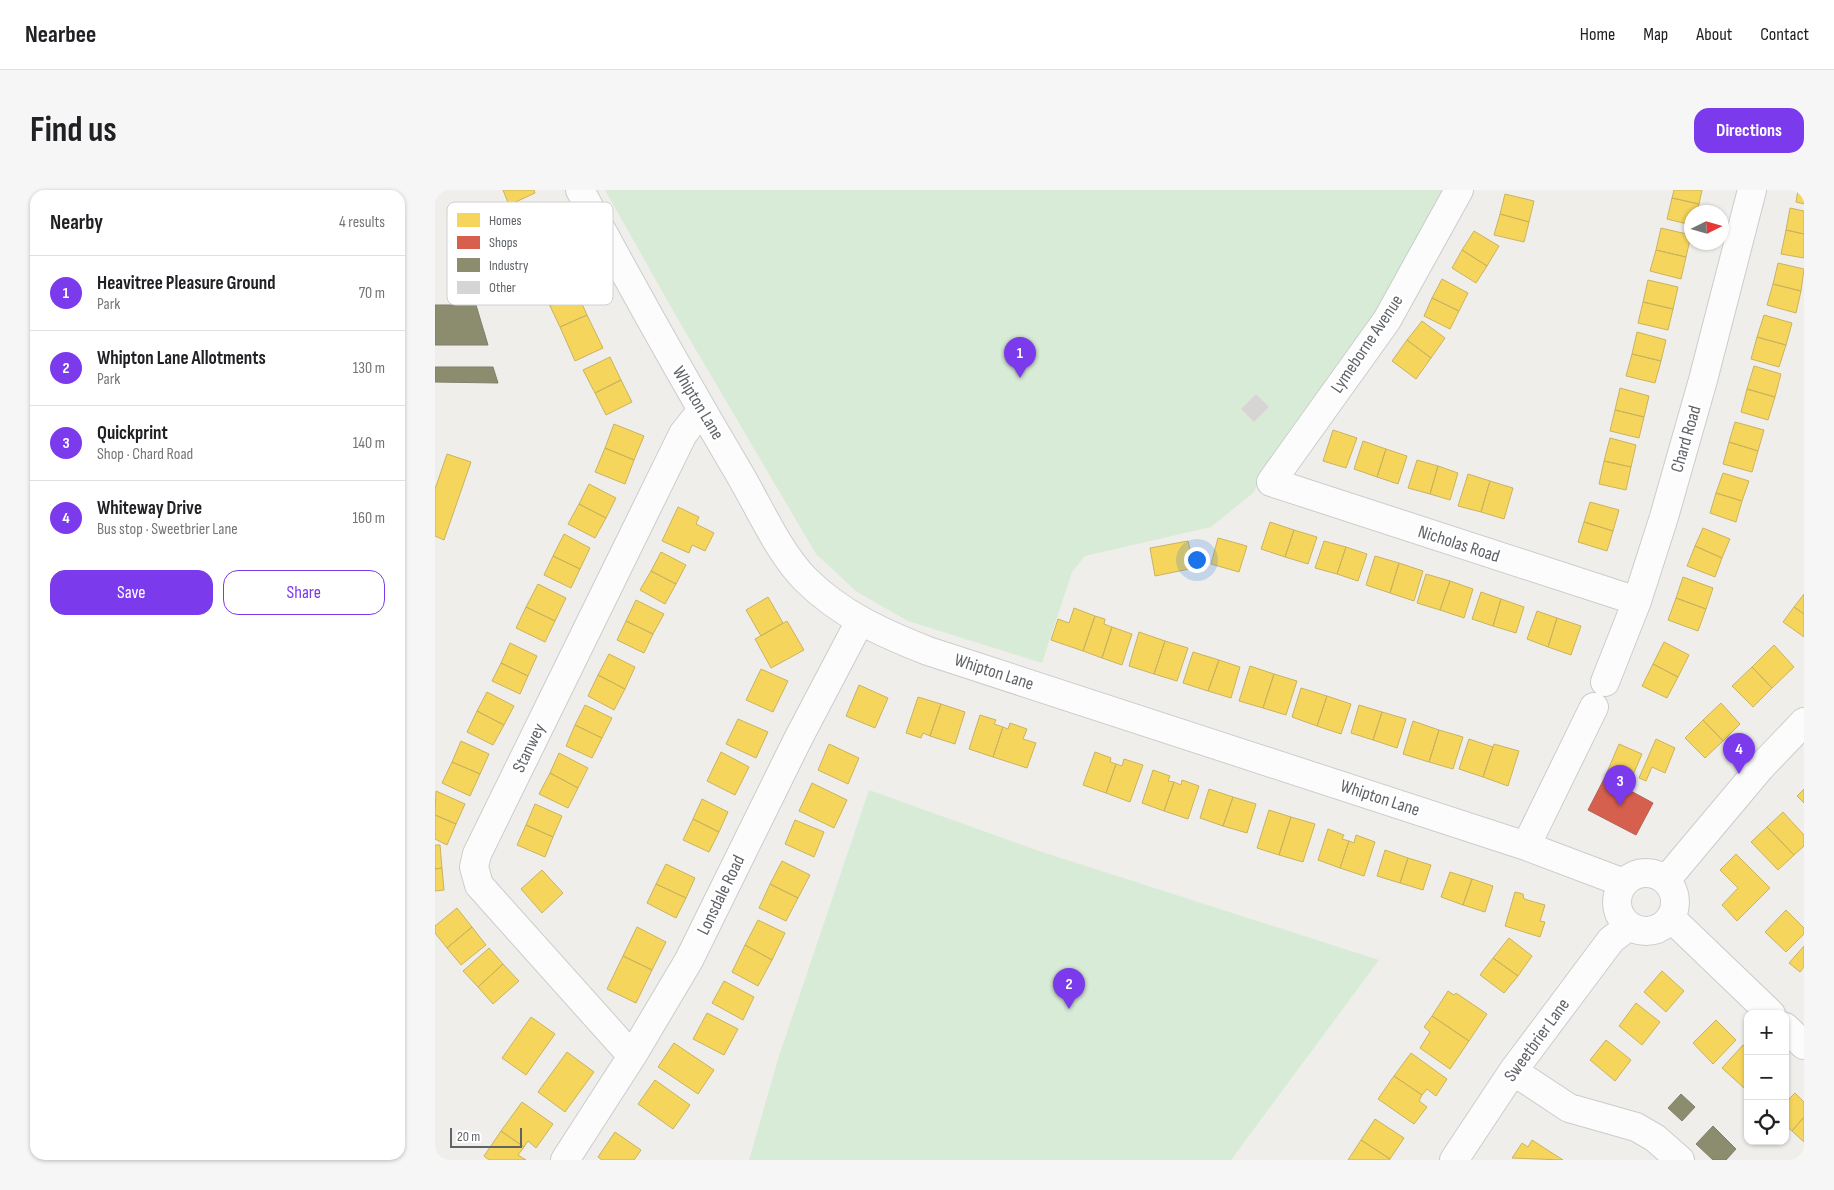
<!DOCTYPE html>
<html lang="en">
<head>
<meta charset="utf-8">
<style>
  body { margin:0; font-family:"Sofia Sans Condensed",sans-serif; background:#f6f6f6; color:#202124 }
  .controls { position:absolute; right:15px; bottom:15px; display:grid; overflow:hidden; border-radius:10px; box-shadow:0 1px 4px #0004 }
  .controls button { width:45px; height:45px; display:grid; place-items:center; padding:0; border:0; border-bottom:1px solid #e0e0e0; background:#fff; color:#202124; font:25px sans-serif }
  .compass { position:absolute; left:1249px; top:15px; width:45px; height:45px; border-radius:50%; background:#fff; box-shadow:0 1px 4px #0004; rotate:85deg }
  .scale { position:absolute; left:15px; bottom:12px; width:72px; box-sizing:border-box; padding-left:5px; border:2px solid #5f6368; border-top:0; font-size:14px; line-height:18px; white-space:nowrap; color:#5f6368; -webkit-text-stroke:4px #fff; paint-order:stroke }
  .you { position:absolute; left:761px; top:369px; width:18px; height:18px; margin:-12px; border:4px solid #fff; border-radius:50%; background:#1a73e8; box-shadow:0 0 0 8px #1a73e833 }
  .badge { display:grid; place-items:center; width:32px; height:32px; border-radius:50%; background:#7c3aed; color:#fff; font-size:16px; font-weight:700 }
  .pin { position:absolute; translate:-50% -41px; filter:drop-shadow(0 1px 2px #0008) }
  .pin::after { content:''; position:absolute; top:26px; width:18px; height:15px; background:inherit; clip-path:polygon(0 0,100% 0,50% 100%) }
  .list { margin:0; padding:0; list-style:none }
  h2 { display:flex; justify-content:space-between; align-items:center; height:65px; margin:0; padding:0 20px; font-size:21px }
  h2 small { font-size:16px; font-weight:400; color:#757577 }
  .list li { display:grid; grid-template-columns:32px 1fr auto; gap:15px; align-items:center; box-sizing:border-box; height:75px; padding:0 20px; border-top:1px solid #e0e0e0 }
  .list b { display:block; font-size:19px; white-space:nowrap }
  .list p { margin:0; font-size:16px; white-space:nowrap; color:#757577 }
  .list em { font-size:16px; font-style:normal; color:#757577 }
  .actions { display:flex; gap:10px; padding:15px 20px }
  .actions a { flex:1; padding:11px 0; border:1px solid #7c3aed; border-radius:15px; text-align:center; font-size:18px; color:#7c3aed }
  .actions .main { background:#7c3aed; color:#fff }
  .icon { flex:none; width:28px; height:28px; fill:none; stroke:currentColor; stroke-width:2; stroke-linecap:round; stroke-linejoin:round }
  .map { position:relative; flex:none; width:1369px; height:970px; overflow:hidden; border-radius:15px }
  header { display:flex; align-items:center; gap:30px; box-sizing:border-box; height:70px; padding:0 25px; background:#fff; border-bottom:1px solid #e0e0e0 }
  header strong { font-size:24px }
  nav { display:flex; gap:28px; margin-inline-start:auto; font-size:18px }
  .intro { display:flex; align-items:center; justify-content:space-between; box-sizing:border-box; height:120px; padding:0 30px }
  h1 { margin:0; font-size:35px }
  .button { padding:12px 22px; border-radius:15px; background:#7c3aed; color:#fff; font-size:18px; font-weight:700 }
  main { display:flex; gap:30px; padding:0 30px }
  aside { flex:1; background:#fff; border-radius:15px; box-shadow:0 1px 4px #0004 }
  .map>svg:first-child { display:block }
  .green { fill:#d8ebd6 }
  .homes { fill:#f6d55c; stroke:#c9b360 }
  .shops { fill:#d6604d; stroke:#b26155 }
  .industry { fill:#8c8c6e; stroke:#7e806c }
  .building { fill:#d6d5d3; stroke:#deddd9 }
  .lines { fill:none; stroke-linecap:round; stroke-linejoin:round }
  .minor-casing { stroke:#cbcccc; stroke-width:30 }
  .minor { stroke:#fdfcfc; stroke-width:28 }
  .labels { text-anchor:middle; dominant-baseline:central; stroke-width:5; stroke-linejoin:round; paint-order:stroke }
  .street-label { font-size:18px; fill:#5f6368; stroke:#fff }
  .key { fill:#fff; stroke:#cfd0d2; stroke-width:1 }
  .key-label { font-size:14px; fill:#5f6368 }
</style>
</head>
<body>
<header>
<strong>Nearbee</strong>
<nav><a>Home</a><a>Map</a><a>About</a><a>Contact</a></nav>
</header>
<div class="intro"><h1>Find us</h1><a class="button">Directions</a></div>
<main>
<aside>
<h2>Nearby<small>4 results</small></h2>
<ul class="list">
<li><span class="badge">1</span><div><b>Heavitree Pleasure Ground</b><p>Park</p></div><em>70 m</em></li>
<li><span class="badge">2</span><div><b>Whipton Lane Allotments</b><p>Park</p></div><em>130 m</em></li>
<li><span class="badge">3</span><div><b>Quickprint</b><p>Shop · Chard Road</p></div><em>140 m</em></li>
<li><span class="badge">4</span><div><b>Whiteway Drive</b><p>Bus stop · Sweetbrier Lane</p></div><em>160 m</em></li>
</ul>
<div class="actions"><a class="main">Save</a><a>Share</a></div>
</aside>
<div class="map">
<svg width="1369" height="970" viewBox="0 0 1369 970">
  <rect width="100%" height="100%" fill="#efeeea"/>
  <path class="green" d="M170,0h843l-83,138 -74,100 -38,65 -42,34 -126,29 -13,16 -30,91 -134,-42 -51,-29 -41,-38 -137,-233z
    M434,600l170,61 340,109 -148,200h-482l29,-101z"/>
  <path class="homes" d="M68,0h31l1,3 -26,12z
    M1239,0h28l-3,14 -27,-6z
    M1363,0h6v14l-8,-2z
    M1070,4l29,7 -5,21 -29,-8z
    M1237,8l27,6 -2,8h-6v13l-24,-6z
    M1355,18l14,3v23l-18,-4z
    M1065,24l29,8 -5,20 -30,-7z
    M1226,38l30,7 -5,22 -30,-7z
    M1351,40l18,4v24l-23,-4z
    M1039,41l25,15 -12,20 -25,-16z
    M1027,60l25,16 -11,17 -24,-15z
    M1221,60l30,7 -5,22 -31,-8z
    M1343,73l26,6 -3,22 -28,-7z
    M132,81l10,22 -27,13 -10,-22z
    M1007,89l26,14 -9,18 -27,-13z
    M1213,90l30,7 -5,22 -30,-7z
    M1338,94l28,7 -5,22 -29,-8z
    M142,103l10,22 -27,12 -10,-21z
    M997,108l27,13 -9,18 -26,-13z
    M1208,112l30,7 -5,21 -30,-7z
    M152,125l16,33 -28,13 -15,-34z
    M1329,125l28,8 -6,22 -29,-8z
    M987,131l23,17 -14,20 -24,-18z
    M1202,142l29,8 -5,21 -29,-7z
    M1322,147l29,8 -7,22 -28,-8z
    M972,150l24,18 -15,21 -24,-18z
    M1197,164l29,7 -6,22 -29,-7z
    M175,167l11,23 -26,13 -12,-23z
    M1319,176l27,8 -6,23 -28,-8z
    M186,190l11,22 -26,13 -11,-22z
    M1185,198l29,8 -5,21 -29,-7z
    M1312,199l28,8 -7,23 -27,-8z
    M1180,220l29,7 -5,21 -29,-7z
    M1300,232l29,8 -6,21 -29,-9z
    M179,234l30,12 -10,24 -29,-12z
    M898,240l24,8 -11,30 -23,-7z
    M1175,248l26,7 -5,22 -27,-6z
    M928,251l23,8 -9,28 -23,-8z
    M1294,252l29,9 -6,21 -29,-8z
    M170,258l29,12 -9,24 -30,-12z
    M951,259l21,7 -9,28 -21,-7z
    M12,264l24,8 -27,78 -9,-4v-47z
    M982,270l21,6 -8,28 -22,-6z
    M1169,271l27,6 -5,23 -27,-6z
    M1003,276l20,7 -8,27 -20,-6z
    M1288,283l26,8 -7,20 -26,-8z
    M1033,284l22,7 -9,31 -23,-6z
    M1055,291l23,7 -9,31 -23,-7z
    M154,294l27,14 -10,20 -27,-14z
    M1281,303l26,8 -6,21 -26,-9z
    M1155,312l29,8 -6,21 -29,-9z
    M144,314l27,14 -11,20 -27,-14z
    M243,317l21,10 -3,7 18,9 -9,18 -13,-6 -3,8 -27,-12z
    M835,332l24,8 -9,27 -24,-8z
    M1149,332l29,9 -6,20 -29,-9z
    M1268,338l27,11 -8,19 -27,-12z
    M859,340l23,7 -9,27 -23,-7z
    M129,344l26,14 -10,21 -27,-13z
    M783,348l29,8 -8,26 -28,-8z
    M753,351l6,27 -39,8 -5,-28z
    M889,351l22,6 -9,27 -22,-6z
    M1260,356l27,12 -7,19 -28,-11z
    M911,357l21,7 -9,27 -21,-7z
    M226,362l25,13 -10,19 -25,-13z
    M118,366l27,13 -9,19 -27,-13z
    M940,366l24,7 -9,30 -24,-8z
    M964,373l24,8 -9,30 -24,-8z
    M216,381l25,13 -11,20 -25,-14z
    M991,384l24,7 -10,29 -23,-7z
    M1248,387l30,11 -7,21 -30,-11z
    M1015,391l23,8 -9,29 -24,-8z
    M103,394l28,14 -11,23 -29,-14z
    M1046,402l20,7 -8,27 -21,-7z
    M1369,404v20l-10,-7z
    M333,407l15,26 -22,13 -15,-26z
    M1241,408l30,11 -8,22 -30,-11z
    M1066,409l23,8 -8,26 -23,-7z
    M201,410l28,14 -11,20 -27,-13z
    M91,417l29,14 -10,21 -29,-14z
    M1359,417l10,7v23l-21,-15z
    M639,418l21,8 -12,35 -32,-11 7,-21 11,4z
    M1102,421l20,7 -9,29 -21,-8z
    M660,426l10,3 -1,5 8,3 -10,31 -19,-7z
    M1122,428l24,8 -10,29 -23,-8z
    M191,431l27,13 -9,19 -27,-13z
    M352,431l17,29 -33,18 -16,-29z
    M677,437l20,7 -10,31 -20,-7z
    M704,442l26,9 -11,33 -25,-8z
    M730,451l23,7 -11,33 -23,-7z
    M1229,452l25,13 -11,22 -25,-13z
    M75,453l27,13 -9,20 -27,-13z
    M1339,455l20,22 -22,21 -20,-21z
    M758,462l26,8 -11,31 -25,-8z
    M174,464l26,13 -10,22 -27,-14z
    M784,470l21,7 -9,31 -23,-7z
    M66,473l27,13 -8,18 -28,-13z
    M1218,474l25,13 -11,21 -25,-12z
    M815,476l24,8 -11,34 -24,-7z
    M1317,477l20,21 -19,19 -21,-21z
    M326,479l27,12 -15,31 -27,-12z
    M839,484l23,7 -11,34 -23,-7z
    M163,485l27,14 -11,21 -26,-14z
    M424,495l29,13 -13,30 -29,-12z
    M866,498l26,8 -10,30 -25,-9z
    M52,502l27,14 -10,19 -27,-14z
    M892,506l24,8 -10,30 -24,-8z
    M483,507l23,7 -11,32 -7,-3 -2,5 -15,-5z
    M1286,513l19,21 -17,17 -20,-21z
    M506,514l24,8 -10,32 -25,-8z
    M150,515l27,13 -10,20 -27,-13z
    M924,515l23,7 -9,28 -22,-7z
    M42,521l27,14 -11,20 -26,-13z
    M947,522l24,7 -9,29 -24,-8z
    M545,525l16,5 -2,4 9,3 -10,30 -24,-8z
    M303,529l30,13 -12,26 -30,-14z
    M1268,530l20,21 -18,17 -20,-20z
    M978,531l26,9 -10,32 -26,-8z
    M575,533l17,6 -4,10 13,4 -9,25 -34,-11 10,-30 5,2z
    M140,535l27,13 -10,20 -26,-12z
    M1004,540l24,7 -10,32 -24,-7z
    M1034,549l24,8 -10,30 -24,-8z
    M1221,549l19,9 -10,25 -13,-6 -6,14 -7,-3z
    M26,551l28,13 -9,20 -28,-12z
    M394,554l30,14 -11,26 -30,-14z
    M1059,554l25,7 -11,35 -25,-9z
    M1184,554l23,10 -15,35 -22,-12z
    M286,562l28,15 -14,28 -28,-14z
    M660,562l16,6 -1,4 6,2 -10,29 -23,-8z
    M124,563l29,15 -10,20 -28,-15z
    M689,569l19,6 -13,37 -24,-9 10,-29 6,2z
    M17,572l28,12 -10,22 -28,-13z
    M718,580l17,6 -2,5 6,1 -10,29 -22,-8z
    M115,583l28,15 -10,20 -29,-14z
    M747,590l17,6 -11,33 -24,-8 10,-29 7,3z
    M377,593l35,17 -13,28 -35,-17z
    M774,599l24,8 -10,29 -23,-8z
    M1369,599v14l-7,-7z
    M1,601l29,13 -9,20 -21,-9z
    M798,607l23,7 -9,29 -24,-7z
    M267,609l26,13 -9,20 -26,-13z
    M100,614l27,12 -9,21 -27,-12z
    M834,620l22,7 -12,38 -22,-7z
    M1348,622l21,23v11l-10,9 -27,-28z
    M0,625l21,9 -9,21 -12,-6z
    M856,627l24,7 -12,38 -24,-7z
    M258,629l26,13 -10,20 -26,-12z
    M360,630l29,12 -10,25 -29,-13z
    M91,635l27,12 -8,20 -28,-12z
    M1332,637l27,28 -16,15 -27,-28z
    M893,639l16,6 -2,4 7,2 -9,27 -22,-8z
    M921,645l19,7 -11,34 -24,-8 9,-27 5,2z
    M0,655h5l2,23 -7,1z
    M950,660l23,8 -8,25 -23,-7z
    M1301,664l34,34 -33,33 -15,-16 16,-17 -18,-18z
    M973,668l23,7 -8,25 -23,-7z
    M347,671l28,14 -12,23 -28,-14z
    M231,674l29,14 -9,20 -30,-14z
    M7,678l2,22 -9,1v-22z
    M107,680l21,23 -21,20 -21,-24z
    M1015,682l22,7 -9,26 -22,-8z
    M1037,689l21,7 -8,26 -22,-7z
    M221,694l30,14 -10,20 -29,-15z
    M335,694l28,14 -12,23 -27,-13z
    M1080,702l8,2 1,5 21,6 -5,16 5,1 -5,15 -35,-11z
    M22,718l15,19 -25,21 -12,-15v-7z
    M1351,720l18,18v6l-18,18 -21,-20z
    M323,730l27,13 -13,27 -27,-15z
    M37,737l14,18 -25,20 -14,-17z
    M202,737l29,15 -14,28 -29,-14z
    M1074,748l23,18 -14,20 -25,-18z
    M310,755l27,15 -14,26 -26,-14z
    M1369,756v21l-4,5 -11,-9z
    M54,758l14,16 -25,23 -15,-16z
    M188,766l29,14 -16,33 -29,-14z
    M1058,768l25,18 -14,17 -24,-18z
    M68,774l16,17 -26,23 -15,-17z
    M1227,781l22,20 -18,21 -22,-20z
    M289,791l30,16 -11,23 -31,-17z
    M1013,801l6,4 2,-2 31,21 -18,27 -37,-25z
    M1201,813l24,19 -18,23 -23,-19z
    M272,823l31,16 -14,26 -31,-16z
    M997,826l37,25 -19,28 -30,-21 10,-16 -6,-5z
    M96,827l24,17 -29,41 -24,-17z
    M1281,830l20,20 -23,24 -20,-21z
    M1171,850l25,20 -16,21 -25,-21z
    M239,853l40,27 -16,24 -40,-27z
    M1308,855l5,5v34l-4,4 -22,-20z
    M132,862l27,20 -29,40 -27,-20z
    M976,863l36,26 -11,17 -9,-7 -5,6 -28,-19z
    M959,886l28,19 -3,6 8,6 -13,17 -36,-25z
    M220,890l35,25 -17,24 -35,-25z
    M1360,903l9,9v15l-12,14 -7,-6v-22z
    M87,912l31,22 -17,24 -8,-7 -4,6 -23,-16z
    M1369,927v25l-12,-11z
    M940,929l29,19 -14,21 -29,-19z
    M66,941l23,16 -6,8 8,5h-37l-5,-4z
    M180,942l26,18 -7,10h-32l-4,-3z
    M926,950l29,19 -1,1h-41z
    M1097,950l31,20 -51,-2 10,-15 6,4z"/>
  <path class="shops" d="M1170,587l48,26 -17,32 -48,-25z"/>
  <path class="industry" d="M0,115h41l12,40h-53z
    M0,177h58l5,16 -63,-1z
    M1246,904l14,13 -13,14 -14,-13z
    M1278,936l23,23 -10,11h-13l-17,-16z"/>
  <path class="building" d="M821,204l13,13 -15,15 -13,-13z"/>
  <g class="lines">
    <defs>
      <path id="minor" d="M145,0c51,95 104,190 159,283 19,32 40,80 66,106 35,35 77,54 123,72l598,195 98,37
        M1024,0l-72,130 -116,162 366,119
        M1170,492l32,-81 27,-84 39,-137 49,-190
        M1091,656l68,-139
        M1182 712a29 29 0 1 1 58 0a29 29 0 1 1-58 0Z
        M1231,690l94,-112 44,-46
        M1236,728l100,96
        M1350,837l19,18
        M197,866l-153,-171 -5,-18 3,-13 206,-420 19,-24
        M1078,881l56,37 67,19 19,11 25,22
        M130,970l67,-104 57,-96 109,-221 62,-118
        M1019,970l59,-89 98,-131 18,-14"/>
    </defs>
    <use href="#minor" class="minor-casing"/>
    <use href="#minor" class="minor"/>
  </g>
  <g class="labels">
    <g class="street-label">
      <text transform="translate(932 154) rotate(-56)">Lymeborne Avenue</text>
      <text transform="translate(263 213) rotate(59)">Whipton Lane</text>
      <text transform="translate(1251 249) rotate(-74)">Chard Road</text>
      <text transform="translate(1024 354) rotate(18)">Nicholas Road</text>
      <text transform="translate(559 482) rotate(18)">Whipton Lane</text>
      <text transform="translate(94 558) rotate(-64)">Stanwey</text>
      <text transform="translate(945 608) rotate(18)">Whipton Lane</text>
      <text transform="translate(286 705) rotate(-64)">Lonsdale Road</text>
      <text transform="translate(1102 850) rotate(-54)">Sweetbrier Lane</text>
    </g>
  </g>
  <rect x="12" y="12" width="166" height="103" rx="8" class="key"/>
  <rect x="22" y="23" width="23" height="14" fill="#f6d55c"/>
  <rect x="22" y="46" width="23" height="13" fill="#d6604d"/>
  <rect x="22" y="68" width="23" height="14" fill="#8c8c6e"/>
  <rect x="22" y="91" width="23" height="13" fill="#d6d5d3"/>
  <g class="key-label">
    <text x="54" y="35">Homes</text>
    <text x="54" y="57">Shops</text>
    <text x="54" y="80">Industry</text>
    <text x="54" y="102">Other</text>
  </g>
</svg>
<div class="controls">
<button>+</button>
<button>−</button>
<button><svg class="icon" aria-label="locate" viewBox="0 0 24 24"><circle cx="12" cy="12" r="6"/><path d="M12 2v4M12 18v4M2 12h4M18 12h4"/></svg></button>
</div>
<svg class="compass" viewBox="-18 -18 36 36"><path d="M0-13l5 13h-10z" fill="#e53935"/><path d="M0 13l5-13h-10z" fill="#757577"/></svg>
<div class="scale">20 m</div>
<div class="you"></div>
<div class="pin badge" style="left:585px;top:188px">1</div>
<div class="pin badge" style="left:634px;top:819px">2</div>
<div class="pin badge" style="left:1185px;top:616px">3</div>
<div class="pin badge" style="left:1304px;top:584px">4</div>
</div>
</main>
</body>
</html>
